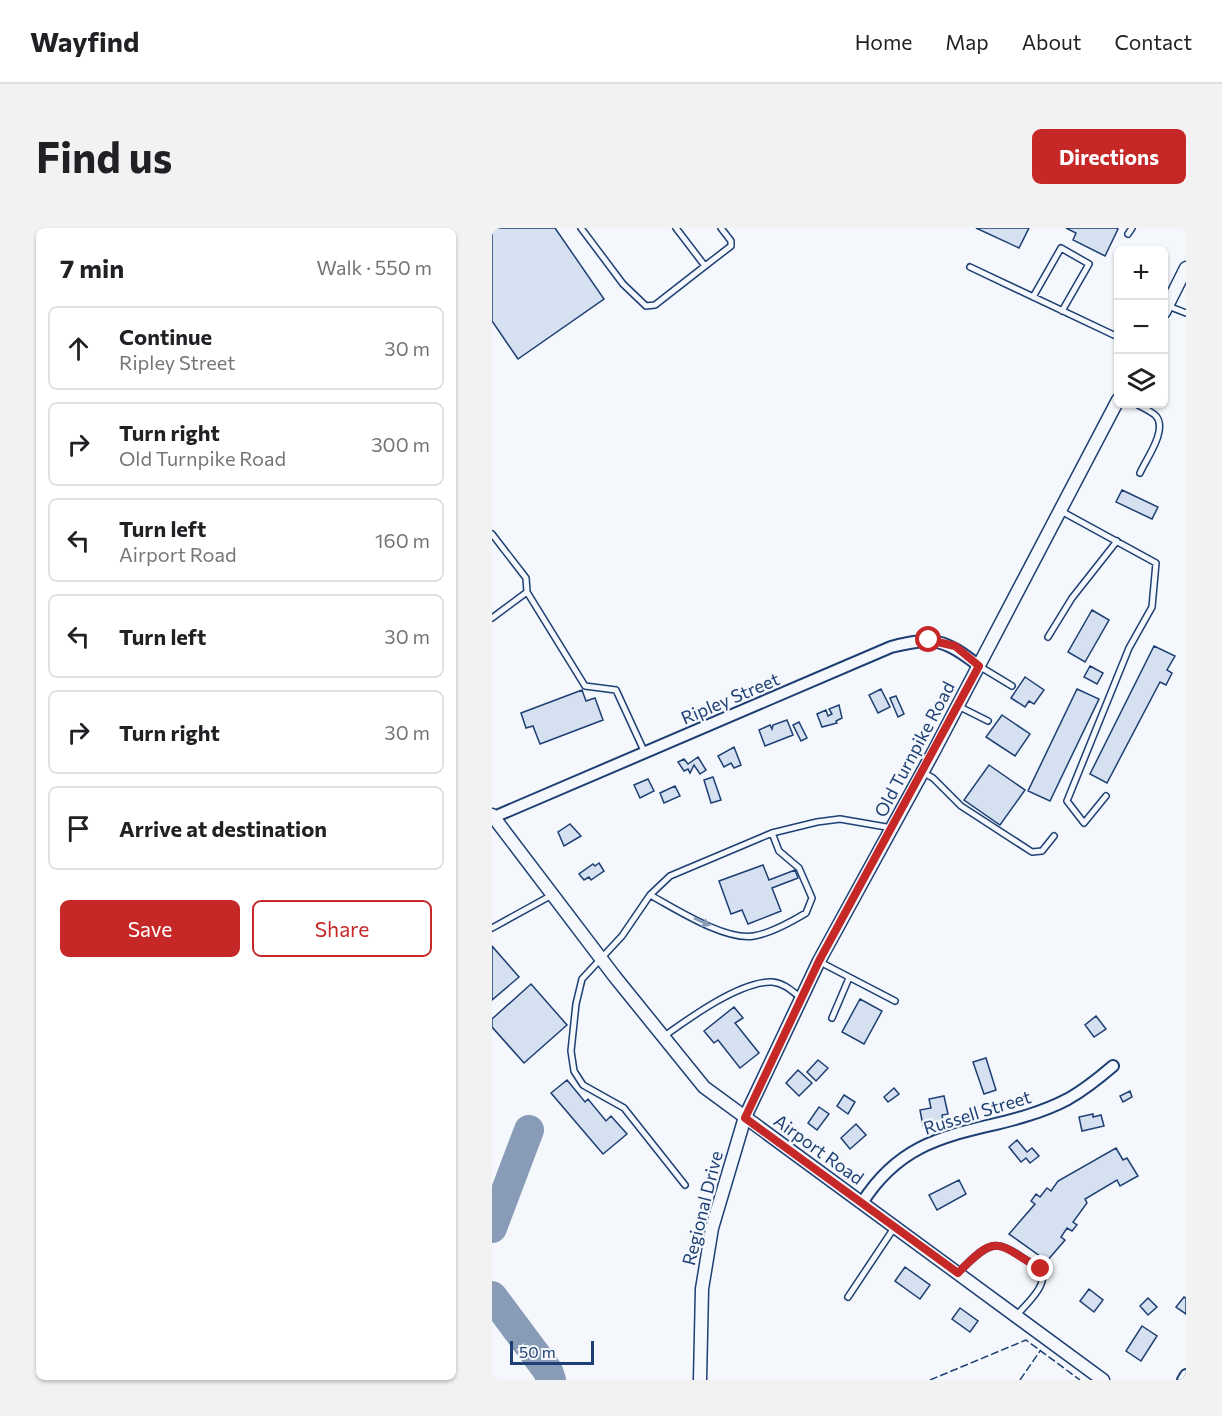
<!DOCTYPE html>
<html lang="en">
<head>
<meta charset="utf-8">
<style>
  body { margin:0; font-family:Commissioner,sans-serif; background:#f2f2f2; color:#202124 }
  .controls { position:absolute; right:18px; top:18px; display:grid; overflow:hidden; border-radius:9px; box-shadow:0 2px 4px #0004 }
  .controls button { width:54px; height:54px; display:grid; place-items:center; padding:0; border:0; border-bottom:2px solid #e0e0e0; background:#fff; color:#202124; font:30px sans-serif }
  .scale { position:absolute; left:18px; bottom:15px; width:84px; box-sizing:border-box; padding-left:6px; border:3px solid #1d3f73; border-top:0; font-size:16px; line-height:21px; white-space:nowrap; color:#1d3f73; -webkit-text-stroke:4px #f4f7fb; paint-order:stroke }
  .stop { position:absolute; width:18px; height:18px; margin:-14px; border:4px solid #c62828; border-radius:50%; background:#fff }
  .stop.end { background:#c62828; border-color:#fff; box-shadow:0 2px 6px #0008 }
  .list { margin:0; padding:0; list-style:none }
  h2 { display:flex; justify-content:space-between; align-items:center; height:78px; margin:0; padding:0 24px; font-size:26px }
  h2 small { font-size:20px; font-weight:400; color:#757577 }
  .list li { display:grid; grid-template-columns:39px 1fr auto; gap:18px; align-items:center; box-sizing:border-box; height:84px; margin:0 12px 12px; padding:0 12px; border:2px solid #e0e0e0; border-radius:9px }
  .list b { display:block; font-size:22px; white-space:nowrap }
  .list p { margin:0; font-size:20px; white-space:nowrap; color:#757577 }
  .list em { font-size:20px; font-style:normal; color:#757577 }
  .actions { display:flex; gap:12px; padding:18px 24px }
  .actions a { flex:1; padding:14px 0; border:2px solid #c62828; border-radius:9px; text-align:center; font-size:21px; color:#c62828 }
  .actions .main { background:#c62828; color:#fff }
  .icon { flex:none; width:33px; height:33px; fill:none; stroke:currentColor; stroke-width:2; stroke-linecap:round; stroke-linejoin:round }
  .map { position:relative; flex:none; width:694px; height:1152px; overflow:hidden; border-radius:9px }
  header { display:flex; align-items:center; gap:36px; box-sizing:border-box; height:84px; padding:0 30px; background:#fff; border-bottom:2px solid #e0e0e0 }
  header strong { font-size:28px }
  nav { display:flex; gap:33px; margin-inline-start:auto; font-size:21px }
  .intro { display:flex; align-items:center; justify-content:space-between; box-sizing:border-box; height:144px; padding:0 36px }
  h1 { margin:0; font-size:42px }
  .button { padding:15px 27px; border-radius:9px; background:#c62828; color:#fff; font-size:21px; font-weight:700 }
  main { display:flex; gap:36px; padding:0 36px }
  aside { flex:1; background:#fff; border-radius:9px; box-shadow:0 2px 4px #0004 }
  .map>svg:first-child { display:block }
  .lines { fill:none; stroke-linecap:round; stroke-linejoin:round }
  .taxiway { stroke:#889bb7; stroke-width:30 }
  .building { fill:#d5e0f0; stroke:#1d3f73; stroke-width:1.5 }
  .service-casing { stroke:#1d3f73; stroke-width:8 }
  .minor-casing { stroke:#1d3f73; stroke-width:14 }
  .tertiary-casing { stroke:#1d3f73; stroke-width:15 }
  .service { stroke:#f4f7fb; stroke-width:5 }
  .minor { stroke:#f4f7fb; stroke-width:10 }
  .tertiary { stroke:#f4f7fb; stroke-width:12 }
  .fence { stroke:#1d3f73; stroke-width:1.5; stroke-dasharray:8 3; stroke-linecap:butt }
  .oneway { fill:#889bb7 }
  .route { stroke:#c62828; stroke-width:8 }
  .labels { text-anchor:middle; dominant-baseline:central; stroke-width:4.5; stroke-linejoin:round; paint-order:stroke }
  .street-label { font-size:18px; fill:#1d3f73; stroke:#f4f7fb }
</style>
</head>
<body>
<header>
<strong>Wayfind</strong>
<nav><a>Home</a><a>Map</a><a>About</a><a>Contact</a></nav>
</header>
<div class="intro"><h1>Find us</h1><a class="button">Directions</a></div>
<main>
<aside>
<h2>7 min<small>Walk · 550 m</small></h2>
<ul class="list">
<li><svg class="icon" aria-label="ahead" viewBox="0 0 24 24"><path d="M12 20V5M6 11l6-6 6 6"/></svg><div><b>Continue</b><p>Ripley Street</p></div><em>30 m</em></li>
<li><svg class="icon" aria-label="right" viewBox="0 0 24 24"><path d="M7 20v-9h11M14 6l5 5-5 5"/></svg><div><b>Turn right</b><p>Old Turnpike Road</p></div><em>300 m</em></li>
<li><svg class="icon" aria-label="left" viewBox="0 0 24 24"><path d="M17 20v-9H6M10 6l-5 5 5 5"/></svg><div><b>Turn left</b><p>Airport Road</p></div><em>160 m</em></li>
<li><svg class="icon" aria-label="left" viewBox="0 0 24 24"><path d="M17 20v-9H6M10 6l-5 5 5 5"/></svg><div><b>Turn left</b></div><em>30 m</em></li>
<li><svg class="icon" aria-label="right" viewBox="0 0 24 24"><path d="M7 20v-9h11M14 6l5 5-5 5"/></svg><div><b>Turn right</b></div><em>30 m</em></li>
<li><svg class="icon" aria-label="arrive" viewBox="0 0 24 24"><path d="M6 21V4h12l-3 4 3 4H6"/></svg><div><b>Arrive at destination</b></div></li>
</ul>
<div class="actions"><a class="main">Save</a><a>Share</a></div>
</aside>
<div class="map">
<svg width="694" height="1152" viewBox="0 0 694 1152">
  <rect width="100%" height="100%" fill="#f4f7fb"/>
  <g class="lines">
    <path class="taxiway" d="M0,1000l37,-98
      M0,1068l56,75 3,9"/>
  </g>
  <path class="building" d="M0,0h63l49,71 -86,60 -26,-38z
    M484,0h53l-10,20z
    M574,0h50l2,1 -13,27 -32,-16 3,-7z
    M630,262l36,17 -6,12 -36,-17z
    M600,382l17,10 -24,42 -17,-10z
    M662,418l21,10 -8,14 5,3 -6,12 -6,-3 -53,101 -17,-9z
    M598,438l13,7 -6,11 -13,-7z
    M533,449l19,13 -10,14 -5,-3 -4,6 -14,-9z
    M389,461l9,18 -12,6 -9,-18z
    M585,461l22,10 -49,102 -22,-10z
    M90,462l4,11 9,-3 8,22 -63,24 -7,-18 -7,2 -5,-15z
    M404,468l8,18 -6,3 -8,-19z
    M347,477l3,13 -6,3 1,2 -15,4 -5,-13 9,-4 2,6 4,-2 -3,-5z
    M510,487l28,19 -15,22 -29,-19z
    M295,492l6,15 -28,11 -6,-16 11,-5 2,4 1,-4z
    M307,494l8,16 -6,3 -8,-16z
    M242,519l7,18 -7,3 -3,-5 -7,4 -6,-11z
    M206,529l8,13 -6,4 -6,-9 -4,8 -2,-4 -4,2 -6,-9 6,-3 4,5z
    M497,537l36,25 -25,35 -36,-25z
    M221,549l8,23 -10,3 -7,-23z
    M156,551l6,12 -14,7 -6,-13z
    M183,558l5,10 -16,7 -4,-10z
    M78,596l11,12 -17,10 -6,-14z
    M107,635l5,8 -13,9 -2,-3 -5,3 -5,-6 14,-10 2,2z
    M271,637l6,15 26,-10 3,8 -26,10 9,23 -33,13 -6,-14 -11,4 -12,-33z
    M0,718l27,31 -27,23z
    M39,756l36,41 -43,38 -32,-36v-8z
    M368,771l22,12 -18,33 -22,-12z
    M242,779l9,11 -8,5 24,30 -19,15 -22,-28 -4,3 -10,-12z
    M604,788l10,13 -12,8 -9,-12z
    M494,830l10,32 -12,4 -11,-32z
    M326,832l10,8 -12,13 -9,-9z
    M306,842l14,13 -13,13 -13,-13z
    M75,852l18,22 3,-3 18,22 5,-5 16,18 -24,20 -52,-61z
    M402,860l5,6 -11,8 -4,-5z
    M638,863l2,6 -9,5 -3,-6z
    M352,867l11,7 -7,12 -11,-8z
    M452,868l4,18 -6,1 1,6 -20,5 -3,-16 11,-2 -2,-9z
    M327,879l10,7 -12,16 -9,-7z
    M601,886v3l8,-2 3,11 -22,5 -3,-14z
    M364,896l10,11 -16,14 -9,-11z
    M525,912l10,12 5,-4 7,8 -9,7 -4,-5 -5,4 -12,-15z
    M624,920l7,12 4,-2 11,18 -18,10 -3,-6 -32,19 2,4 -14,19 4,3 -5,6 -5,-3 -6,9 4,3 -18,21 -38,-27 26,-30 -4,-3 5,-7 4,3 7,-9 4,3 7,-10z
    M467,952l7,14 -29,16 -8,-15z
    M413,1039l25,18 -10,14 -25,-18z
    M597,1061l14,11 -9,12 -14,-11z
    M692,1069l2,1v16l-10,-7z
    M656,1070l9,9 -9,8 -8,-9z
    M468,1080l18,13 -8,11 -18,-13z
    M650,1098l15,10 -16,25 -15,-10z"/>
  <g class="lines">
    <defs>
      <path id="service" d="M89,0l42,56 23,22 9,-1 50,-39
        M184,0l29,38 26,-20v-5l-10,-13
        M636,6l4,-6
        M478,39l148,70
        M541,69l28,-49 28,16 -27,47
        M676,78l18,7
        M644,176c6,3 15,7 20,12 12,14 -10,43 -16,57
        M569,283l95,52 -4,44 -23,41 -62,153 17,22 22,-27
        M0,306l34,44 1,14 -35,26
        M35,364l58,94 31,4 29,63
        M556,409l24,-39 45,-57
        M487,438l33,20
        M466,478l30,15
        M430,544l11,6 28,28 71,46 10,-1 12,-15
        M158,667c26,14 75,46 104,41 18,-3 37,-14 52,-23l6,-15 -13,-30 -20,-17 -7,-18
        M0,700l60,-33
        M328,734l75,39
        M340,790l17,-40
        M171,809c25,-18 77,-56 109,-55 12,1 20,9 29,16
        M193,957l-61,-77 -41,-23 -9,-14 -3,-20 5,-47 6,-25 40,-43 28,-41 20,-19 102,-43 45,-11 23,-3 52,9
        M466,1045c40,-42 40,-29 83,-4 8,16 -14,34 -24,46
        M356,1069l46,-69"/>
      <path id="minor" d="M2,589l397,-170c42,-11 54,-8 88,19
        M370,975c54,-86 130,-64 206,-104 16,-9 31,-21 45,-33
        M691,1152l3,-5"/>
      <path id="tertiary" d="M672,84l22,-44
        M0,587l123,162 89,110 399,293
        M208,1152l2,-91 10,-61 33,-111 74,-156 115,-210 184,-351"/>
    </defs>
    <use href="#service" class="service-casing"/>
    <use href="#minor" class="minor-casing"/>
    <use href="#tertiary" class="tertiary-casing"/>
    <use href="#service" class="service"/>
    <use href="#minor" class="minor"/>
    <use href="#tertiary" class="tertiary"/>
    <path class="fence" d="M438,1152l96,-40 54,40
      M528,1152l20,-29"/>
  </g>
  <defs><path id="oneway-solid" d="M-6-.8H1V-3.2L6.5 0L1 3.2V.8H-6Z" transform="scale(1.5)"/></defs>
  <use class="oneway" href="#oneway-solid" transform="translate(210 694) rotate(25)"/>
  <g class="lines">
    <path class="route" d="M437,412l26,6 24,20 -160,295 -74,157 213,155c40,-42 39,-29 83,-4"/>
  </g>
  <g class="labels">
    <g class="street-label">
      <text transform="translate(238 470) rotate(-23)">Ripley Street</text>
      <text transform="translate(422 521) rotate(-62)">Old Turnpike Road</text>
      <text transform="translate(485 884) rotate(-17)">Russell Street</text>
      <text transform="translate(327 921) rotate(36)">Airport Road</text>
      <text transform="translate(210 980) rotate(-76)">Regional Drive</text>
    </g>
  </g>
</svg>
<div class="controls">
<button>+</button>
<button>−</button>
<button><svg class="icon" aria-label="layers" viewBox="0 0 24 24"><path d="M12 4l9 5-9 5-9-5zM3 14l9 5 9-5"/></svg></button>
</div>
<div class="scale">50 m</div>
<div class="stop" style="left:437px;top:412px"></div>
<div class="stop end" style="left:549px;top:1041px"></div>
</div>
</main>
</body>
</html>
